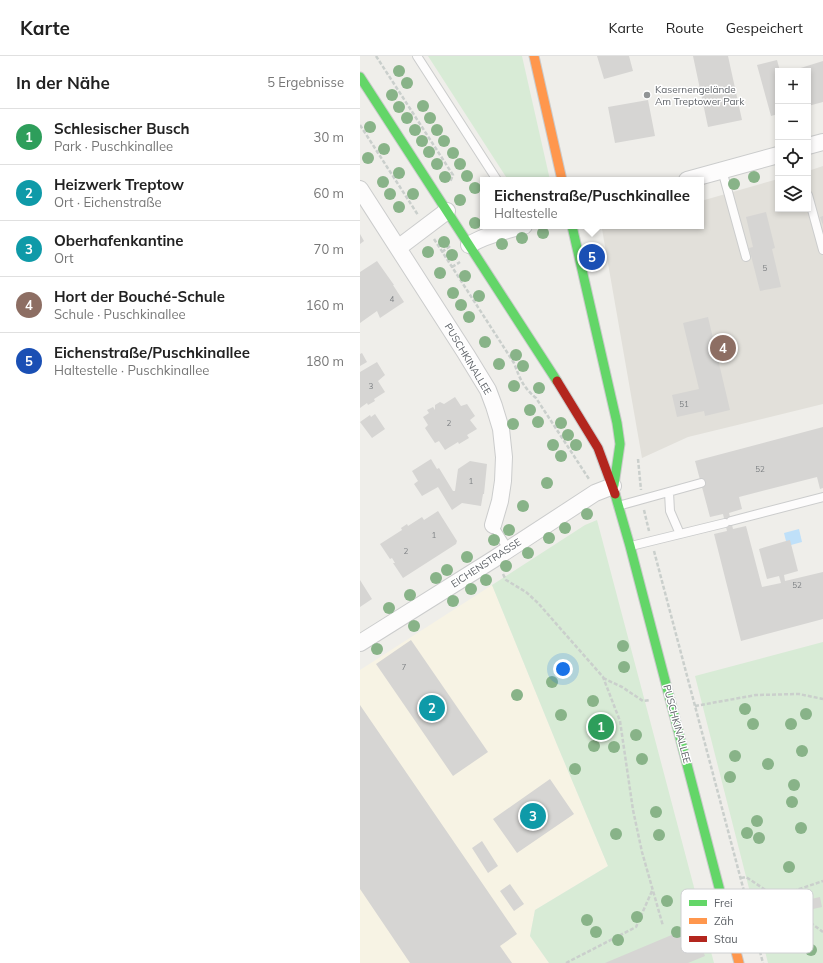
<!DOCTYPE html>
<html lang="de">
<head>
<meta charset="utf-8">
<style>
  body { margin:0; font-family:Mulish,sans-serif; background:#f2f2f2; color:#222 }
  .controls { position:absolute; right:12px; top:12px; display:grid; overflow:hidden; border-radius:0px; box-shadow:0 2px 6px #0003 }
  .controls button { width:36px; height:36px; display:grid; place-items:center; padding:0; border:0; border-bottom:1px solid #e0e0e0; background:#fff; color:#222; font:20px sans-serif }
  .you { position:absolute; left:203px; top:613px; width:14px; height:14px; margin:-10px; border:3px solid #fff; border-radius:50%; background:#1a73e8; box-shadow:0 0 0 6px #1a73e833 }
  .badge { display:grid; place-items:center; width:26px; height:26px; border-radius:50%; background:#0b8043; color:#fff; font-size:13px; font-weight:700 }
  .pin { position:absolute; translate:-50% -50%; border:2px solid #fff; box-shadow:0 1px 4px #0006 }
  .popup { position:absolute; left:120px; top:121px; width:224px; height:52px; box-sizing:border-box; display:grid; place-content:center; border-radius:0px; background:#fff; filter:drop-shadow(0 1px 3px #0005); font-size:13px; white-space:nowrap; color:#767676 }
  .popup b { font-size:15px; color:#222 }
  .popup::after { content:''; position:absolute; left:50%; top:100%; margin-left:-8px; border:8px solid transparent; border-top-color:#fff }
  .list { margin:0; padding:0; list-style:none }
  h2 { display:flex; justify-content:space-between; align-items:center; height:52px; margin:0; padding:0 16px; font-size:17px }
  h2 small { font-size:13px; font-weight:400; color:#767676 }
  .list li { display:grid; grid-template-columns:26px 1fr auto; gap:12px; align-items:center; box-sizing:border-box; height:56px; padding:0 16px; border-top:1px solid #e0e0e0 }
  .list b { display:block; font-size:15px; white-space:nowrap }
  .list p { margin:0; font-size:13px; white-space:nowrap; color:#767676 }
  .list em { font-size:13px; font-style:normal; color:#767676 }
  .icon { flex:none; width:22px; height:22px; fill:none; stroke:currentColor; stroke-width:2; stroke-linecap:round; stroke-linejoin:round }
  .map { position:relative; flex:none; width:463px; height:907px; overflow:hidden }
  header { display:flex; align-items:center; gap:24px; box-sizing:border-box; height:56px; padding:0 20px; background:#fff; border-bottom:1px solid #e0e0e0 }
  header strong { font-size:19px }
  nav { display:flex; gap:22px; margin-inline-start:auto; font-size:14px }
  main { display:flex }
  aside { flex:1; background:#fff }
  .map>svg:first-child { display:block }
  .commercial { fill:#f7f3e4 }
  .education { fill:#e2e0da }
  .green { fill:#d8ebd6 }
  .water { fill:#bfe0f9 }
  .building { fill:#d6d5d3 }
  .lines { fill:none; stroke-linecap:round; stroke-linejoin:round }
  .lane-casing { stroke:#cbcccc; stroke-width:10 }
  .street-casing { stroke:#cbcccc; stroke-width:18 }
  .fast-casing { stroke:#cacacb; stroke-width:11 }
  .slow-casing { stroke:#cacacb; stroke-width:11 }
  .jam-casing { stroke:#cacacb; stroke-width:11 }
  .path { stroke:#cacfcc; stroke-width:2.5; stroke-dasharray:4 2; stroke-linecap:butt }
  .lane { stroke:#fdfcfc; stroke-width:8 }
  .street { stroke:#fdfcfc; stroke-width:16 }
  .fast { stroke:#63d668; stroke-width:9 }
  .slow { stroke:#ff974d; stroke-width:9 }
  .jam { stroke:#b3261e; stroke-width:9 }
  .tree { fill:#88b388 }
  .poi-dot { fill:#919496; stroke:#fff; stroke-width:1.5 }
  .labels { text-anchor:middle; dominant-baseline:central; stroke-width:3; stroke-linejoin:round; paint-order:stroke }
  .number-label { font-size:8px; fill:#7e8184 }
  .poi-label { font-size:10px; fill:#5f6368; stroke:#fff; text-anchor:start }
  .street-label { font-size:10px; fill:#5f6368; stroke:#fff }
  .key { fill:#fff; stroke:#cfd0d2; stroke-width:1 }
  .key-label { font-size:11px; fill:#5f6368 }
</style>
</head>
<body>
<header>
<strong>Karte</strong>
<nav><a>Karte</a><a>Route</a><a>Gespeichert</a></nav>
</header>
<main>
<aside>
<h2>In der Nähe<small>5 Ergebnisse</small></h2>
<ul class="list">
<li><span class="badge" style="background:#2e9e5b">1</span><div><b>Schlesischer Busch</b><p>Park · Puschkinallee</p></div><em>30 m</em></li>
<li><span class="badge" style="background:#0f9aa8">2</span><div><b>Heizwerk Treptow</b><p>Ort · Eichenstraße</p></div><em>60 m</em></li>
<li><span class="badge" style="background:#0f9aa8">3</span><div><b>Oberhafenkantine</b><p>Ort</p></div><em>70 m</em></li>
<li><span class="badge" style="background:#8d6e63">4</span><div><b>Hort der Bouché-Schule</b><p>Schule · Puschkinallee</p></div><em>160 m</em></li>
<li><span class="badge" style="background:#1a4fb4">5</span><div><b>Eichenstraße/Puschkinallee</b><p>Haltestelle · Puschkinallee</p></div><em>180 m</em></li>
</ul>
</aside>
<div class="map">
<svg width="463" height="907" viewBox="0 0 463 907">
  <rect width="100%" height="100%" fill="#efeeea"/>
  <path class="commercial" d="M132,529l66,162 50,119 -73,44 -5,26 19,27h-189v-293z"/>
  <path class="education" d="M463,110v238l-135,33 -46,21 -40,-229 9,-3h90v-25l77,-22v30h30v-38z"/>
  <path class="green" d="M68,0h94l28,124h-42z
    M237,464l117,443h-165l-19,-27 5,-26 73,-44 -50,-119 -66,-162 93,-60z
    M463,586v321h-55l-73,-287z"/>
  <path class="water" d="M439,473l3,13 -11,3 -5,-4 -2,-8z"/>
  <path class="building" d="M237,0h32l4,15 -29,8z
    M333,0h35l14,64 -34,7z
    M417,4l3,11h-2v43l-7,2 -14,-51z
    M463,5v41l-15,4v-35h-17z
    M288,44l7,36 -40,7 -7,-36z
    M406,156l9,36 -3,1 9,38 -21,4 -11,-43 4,-1 -7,-30z
    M463,160v9l-3,-8z
    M0,178l4,7 -4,3z
    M17,205l17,24h-1l11,17 -24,16 -3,-7 -17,12v-51z
    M348,261l22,93 -25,6 -1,-5 -27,6 -5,-22 27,-6 -16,-66z
    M2,297l5,9 -7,4v-12z
    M17,306l8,13 -7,6 7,11 -11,7 1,2 -7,4 -1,-2 -7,5v-36z
    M95,341l6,9 6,-2 8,12 -5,4 7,9 -10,6 2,3 -10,6 -1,-2 -13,8 -6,-9 -4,2 -10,-15 3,-3 -5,-8 6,-4 -2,-3 6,-3 2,3v-5l5,-3 4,2z
    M15,358l10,15 -13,9 -12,-16 10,-7 1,2z
    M463,371v61l-3,1 -3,-12 -78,20 3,12 -13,4 4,16 13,-3 16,61 19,-4 -2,-7 -12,3 -8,-30 27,-8 4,-1 8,31 -14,4 1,6 38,-9v47l-82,22 -27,-107 13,-3 -4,-17 -13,3 -15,-56z
    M71,403l6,10 2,-1 14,23h2l3,-22 12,-8 17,3 -3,30h-1l-2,12 -19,-3 -10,7 -14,-23 -16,9 -8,-12 4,-3 -6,-10z
    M78,455l19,30 -1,3 -53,34 -10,-15h2l-3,-5 -2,1 -10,-15 22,-14 -1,-2 6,-4 1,2 14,-9 2,3z
    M0,524l12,19 -12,8z
    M51,584l77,112 -35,24 -77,-112z
    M0,649l157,229 -17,12 12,17h-102l-50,-74z
    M190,723l24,35 -57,39 -24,-34z
    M122,785l16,25 -10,7 -16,-25z
    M150,828l14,20 -10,7 -14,-20z
    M460,841l2,10 -9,2 -2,-10z
    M333,870l12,30 -17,7h-83z"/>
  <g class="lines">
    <defs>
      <path id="lane" d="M57,0l80,124
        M362,114l24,87
        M448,139l15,55
        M309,436l1,19 10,23
        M258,450l83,-23
        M371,465l92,-24
        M133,469l15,24
        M271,490l94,-23"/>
      <path id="street" d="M448,90l15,-4
        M327,124l91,-25
        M0,133l106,165 22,36 6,16 7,23 3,28 -1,24 -3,20 -7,24
        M109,189c16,-10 37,-15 55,-19
        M38,192l49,-37
        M0,587l134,-84 101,-66 18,-7"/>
      <path id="fast" d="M0,21l197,304
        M212,170l45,197 3,21 -6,41
        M255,438l15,52 91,349"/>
      <path id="slow" d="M174,0l28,124
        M361,839l18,68"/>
      <path id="jam" d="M197,325l41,67 17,46"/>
    </defs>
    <use href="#lane" class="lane-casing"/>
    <use href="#street" class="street-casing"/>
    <use href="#fast" class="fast-casing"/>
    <use href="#slow" class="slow-casing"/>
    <use href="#jam" class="jam-casing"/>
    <path class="path" d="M16,0l77,119 -3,7
      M0,69l58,90
      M74,183l80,124c6,16 9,24 22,35l53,81
      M82,196l8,-6
      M92,211l8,-5
      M278,403l3,31
      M284,454l5,21
      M294,495l109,412
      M143,518l3,6 20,12 12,11 65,74 17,44 13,89 9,42 21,74
      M243,622l19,9 21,14 7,-1
      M335,650l61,-11 43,-1 24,5
      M381,822l5,-1 30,20 47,35
      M416,841l47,-16
      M206,907l70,-36 16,-36"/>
    <use href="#lane" class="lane"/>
    <use href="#street" class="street"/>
    <use href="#fast" class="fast"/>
    <use href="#slow" class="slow"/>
    <use href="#jam" class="jam"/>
  </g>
  <g class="tree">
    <circle cx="39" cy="15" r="6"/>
    <circle cx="47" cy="27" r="6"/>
    <circle cx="32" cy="39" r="6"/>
    <circle cx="63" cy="50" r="6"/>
    <circle cx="39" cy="51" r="6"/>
    <circle cx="47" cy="62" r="6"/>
    <circle cx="70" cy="62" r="6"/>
    <circle cx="10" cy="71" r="6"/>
    <circle cx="55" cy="74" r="6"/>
    <circle cx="77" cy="74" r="6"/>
    <circle cx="62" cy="85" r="6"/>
    <circle cx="84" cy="85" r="6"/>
    <circle cx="24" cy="93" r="6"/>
    <circle cx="69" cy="96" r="6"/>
    <circle cx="93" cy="97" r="6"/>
    <circle cx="8" cy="102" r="6"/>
    <circle cx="77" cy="108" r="6"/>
    <circle cx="100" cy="108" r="6"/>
    <circle cx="39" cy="117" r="6"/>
    <circle cx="107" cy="120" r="6"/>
    <circle cx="85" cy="121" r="6"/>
    <circle cx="394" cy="121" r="6"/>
    <circle cx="23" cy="126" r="6"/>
    <circle cx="374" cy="128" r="6"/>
    <circle cx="115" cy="132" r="6"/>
    <circle cx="30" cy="138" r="6"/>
    <circle cx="53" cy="138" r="6"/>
    <circle cx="100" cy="144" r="6"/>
    <circle cx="39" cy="151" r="6"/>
    <circle cx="115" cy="167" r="6"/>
    <circle cx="183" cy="177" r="6"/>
    <circle cx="162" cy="182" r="6"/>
    <circle cx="84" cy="186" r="6"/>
    <circle cx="142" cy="188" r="6"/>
    <circle cx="68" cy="196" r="6"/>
    <circle cx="92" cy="199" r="6"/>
    <circle cx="80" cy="217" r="6"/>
    <circle cx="105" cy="220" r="6"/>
    <circle cx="93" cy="237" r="6"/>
    <circle cx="119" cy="240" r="6"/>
    <circle cx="101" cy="249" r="6"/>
    <circle cx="109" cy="261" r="6"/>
    <circle cx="125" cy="286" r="6"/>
    <circle cx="156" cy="299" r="6"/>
    <circle cx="139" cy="308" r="6"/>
    <circle cx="163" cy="310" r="6"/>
    <circle cx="154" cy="330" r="6"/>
    <circle cx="179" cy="332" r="6"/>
    <circle cx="170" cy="354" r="6"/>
    <circle cx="178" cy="366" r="6"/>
    <circle cx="201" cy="367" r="6"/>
    <circle cx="153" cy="368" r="6"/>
    <circle cx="208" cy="379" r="6"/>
    <circle cx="193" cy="389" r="6"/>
    <circle cx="216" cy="389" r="6"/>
    <circle cx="201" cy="400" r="6"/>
    <circle cx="187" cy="427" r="6"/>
    <circle cx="163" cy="450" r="6"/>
    <circle cx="227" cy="458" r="6"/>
    <circle cx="205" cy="472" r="6"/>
    <circle cx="149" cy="474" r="6"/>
    <circle cx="189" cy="482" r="6"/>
    <circle cx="134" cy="484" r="6"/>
    <circle cx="168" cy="497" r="6"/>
    <circle cx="107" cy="501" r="6"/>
    <circle cx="146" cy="510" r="6"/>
    <circle cx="87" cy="514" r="6"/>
    <circle cx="76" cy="522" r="6"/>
    <circle cx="126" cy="524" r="6"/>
    <circle cx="111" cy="533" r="6"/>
    <circle cx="50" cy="539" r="6"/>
    <circle cx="93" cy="545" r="6"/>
    <circle cx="29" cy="552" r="6"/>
    <circle cx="54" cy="570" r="6"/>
    <circle cx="263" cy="590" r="6"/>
    <circle cx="17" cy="593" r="6"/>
    <circle cx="264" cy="611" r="6"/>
    <circle cx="192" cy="626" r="6"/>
    <circle cx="157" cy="639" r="6"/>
    <circle cx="233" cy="645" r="6"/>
    <circle cx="385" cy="653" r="6"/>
    <circle cx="446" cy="658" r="6"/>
    <circle cx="201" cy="659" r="6"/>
    <circle cx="393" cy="668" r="6"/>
    <circle cx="431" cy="668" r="6"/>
    <circle cx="276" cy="679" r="6"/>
    <circle cx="234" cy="690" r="6"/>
    <circle cx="254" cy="691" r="6"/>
    <circle cx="442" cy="695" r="6"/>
    <circle cx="375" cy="700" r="6"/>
    <circle cx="282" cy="703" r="6"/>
    <circle cx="408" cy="708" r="6"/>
    <circle cx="215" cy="713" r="6"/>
    <circle cx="370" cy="721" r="6"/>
    <circle cx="434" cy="729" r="6"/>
    <circle cx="432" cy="746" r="6"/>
    <circle cx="296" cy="756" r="6"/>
    <circle cx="397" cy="765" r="6"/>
    <circle cx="441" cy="772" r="6"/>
    <circle cx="387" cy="777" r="6"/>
    <circle cx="256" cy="778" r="6"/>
    <circle cx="299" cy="779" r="6"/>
    <circle cx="399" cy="782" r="6"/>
    <circle cx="429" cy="811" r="6"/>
    <circle cx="307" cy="845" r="6"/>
    <circle cx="277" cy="861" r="6"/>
    <circle cx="227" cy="864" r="6"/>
    <circle cx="236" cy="876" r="6"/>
    <circle cx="317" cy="876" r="6"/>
    <circle cx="258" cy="884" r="6"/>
    <circle cx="451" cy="894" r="6"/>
  </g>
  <circle class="poi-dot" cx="287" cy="39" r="4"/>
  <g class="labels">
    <g class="number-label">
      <text x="405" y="212">5</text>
      <text x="32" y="243">4</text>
      <text x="11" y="330">3</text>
      <text x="324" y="348">51</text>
      <text x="89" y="367">2</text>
      <text x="400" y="413">52</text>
      <text x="111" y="425">1</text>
      <text x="74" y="479">1</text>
      <text x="46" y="495">2</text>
      <text x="437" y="529">52</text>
      <text x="44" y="611">7</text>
    </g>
    <g class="poi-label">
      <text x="295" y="33">Kasernengelände<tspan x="295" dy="12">Am Treptower Park</tspan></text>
    </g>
    <g class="street-label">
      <text transform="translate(108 303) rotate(59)">PUSCHKINALLEE</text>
      <text transform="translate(126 507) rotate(-33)">EICHENSTRASSE</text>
      <text transform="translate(317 668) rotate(75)">PUSCHKINALLEE</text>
    </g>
  </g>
  <rect x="321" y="833" width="132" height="64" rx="6" class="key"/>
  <rect x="329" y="844" width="18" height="6" fill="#63d668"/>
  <rect x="329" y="862" width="18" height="6" fill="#ff974d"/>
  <rect x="329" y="880" width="18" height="6" fill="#b3261e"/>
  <g class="key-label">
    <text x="354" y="851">Frei</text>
    <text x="354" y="869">Zäh</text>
    <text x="354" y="887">Stau</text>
  </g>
</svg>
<div class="controls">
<button>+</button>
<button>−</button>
<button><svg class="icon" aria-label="locate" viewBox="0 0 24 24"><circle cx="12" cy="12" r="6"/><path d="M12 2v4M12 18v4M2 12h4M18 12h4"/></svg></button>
<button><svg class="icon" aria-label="layers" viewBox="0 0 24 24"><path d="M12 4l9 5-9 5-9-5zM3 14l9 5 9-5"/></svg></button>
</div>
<div class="you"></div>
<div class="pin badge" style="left:241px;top:671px;background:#2e9e5b">1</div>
<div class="pin badge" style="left:72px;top:652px;background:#0f9aa8">2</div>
<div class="pin badge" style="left:173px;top:760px;background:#0f9aa8">3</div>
<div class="pin badge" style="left:363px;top:292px;background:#8d6e63">4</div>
<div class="pin badge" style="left:232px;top:201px;background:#1a4fb4">5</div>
<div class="popup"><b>Eichenstraße/Puschkinallee</b>Haltestelle</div>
</div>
</main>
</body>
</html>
